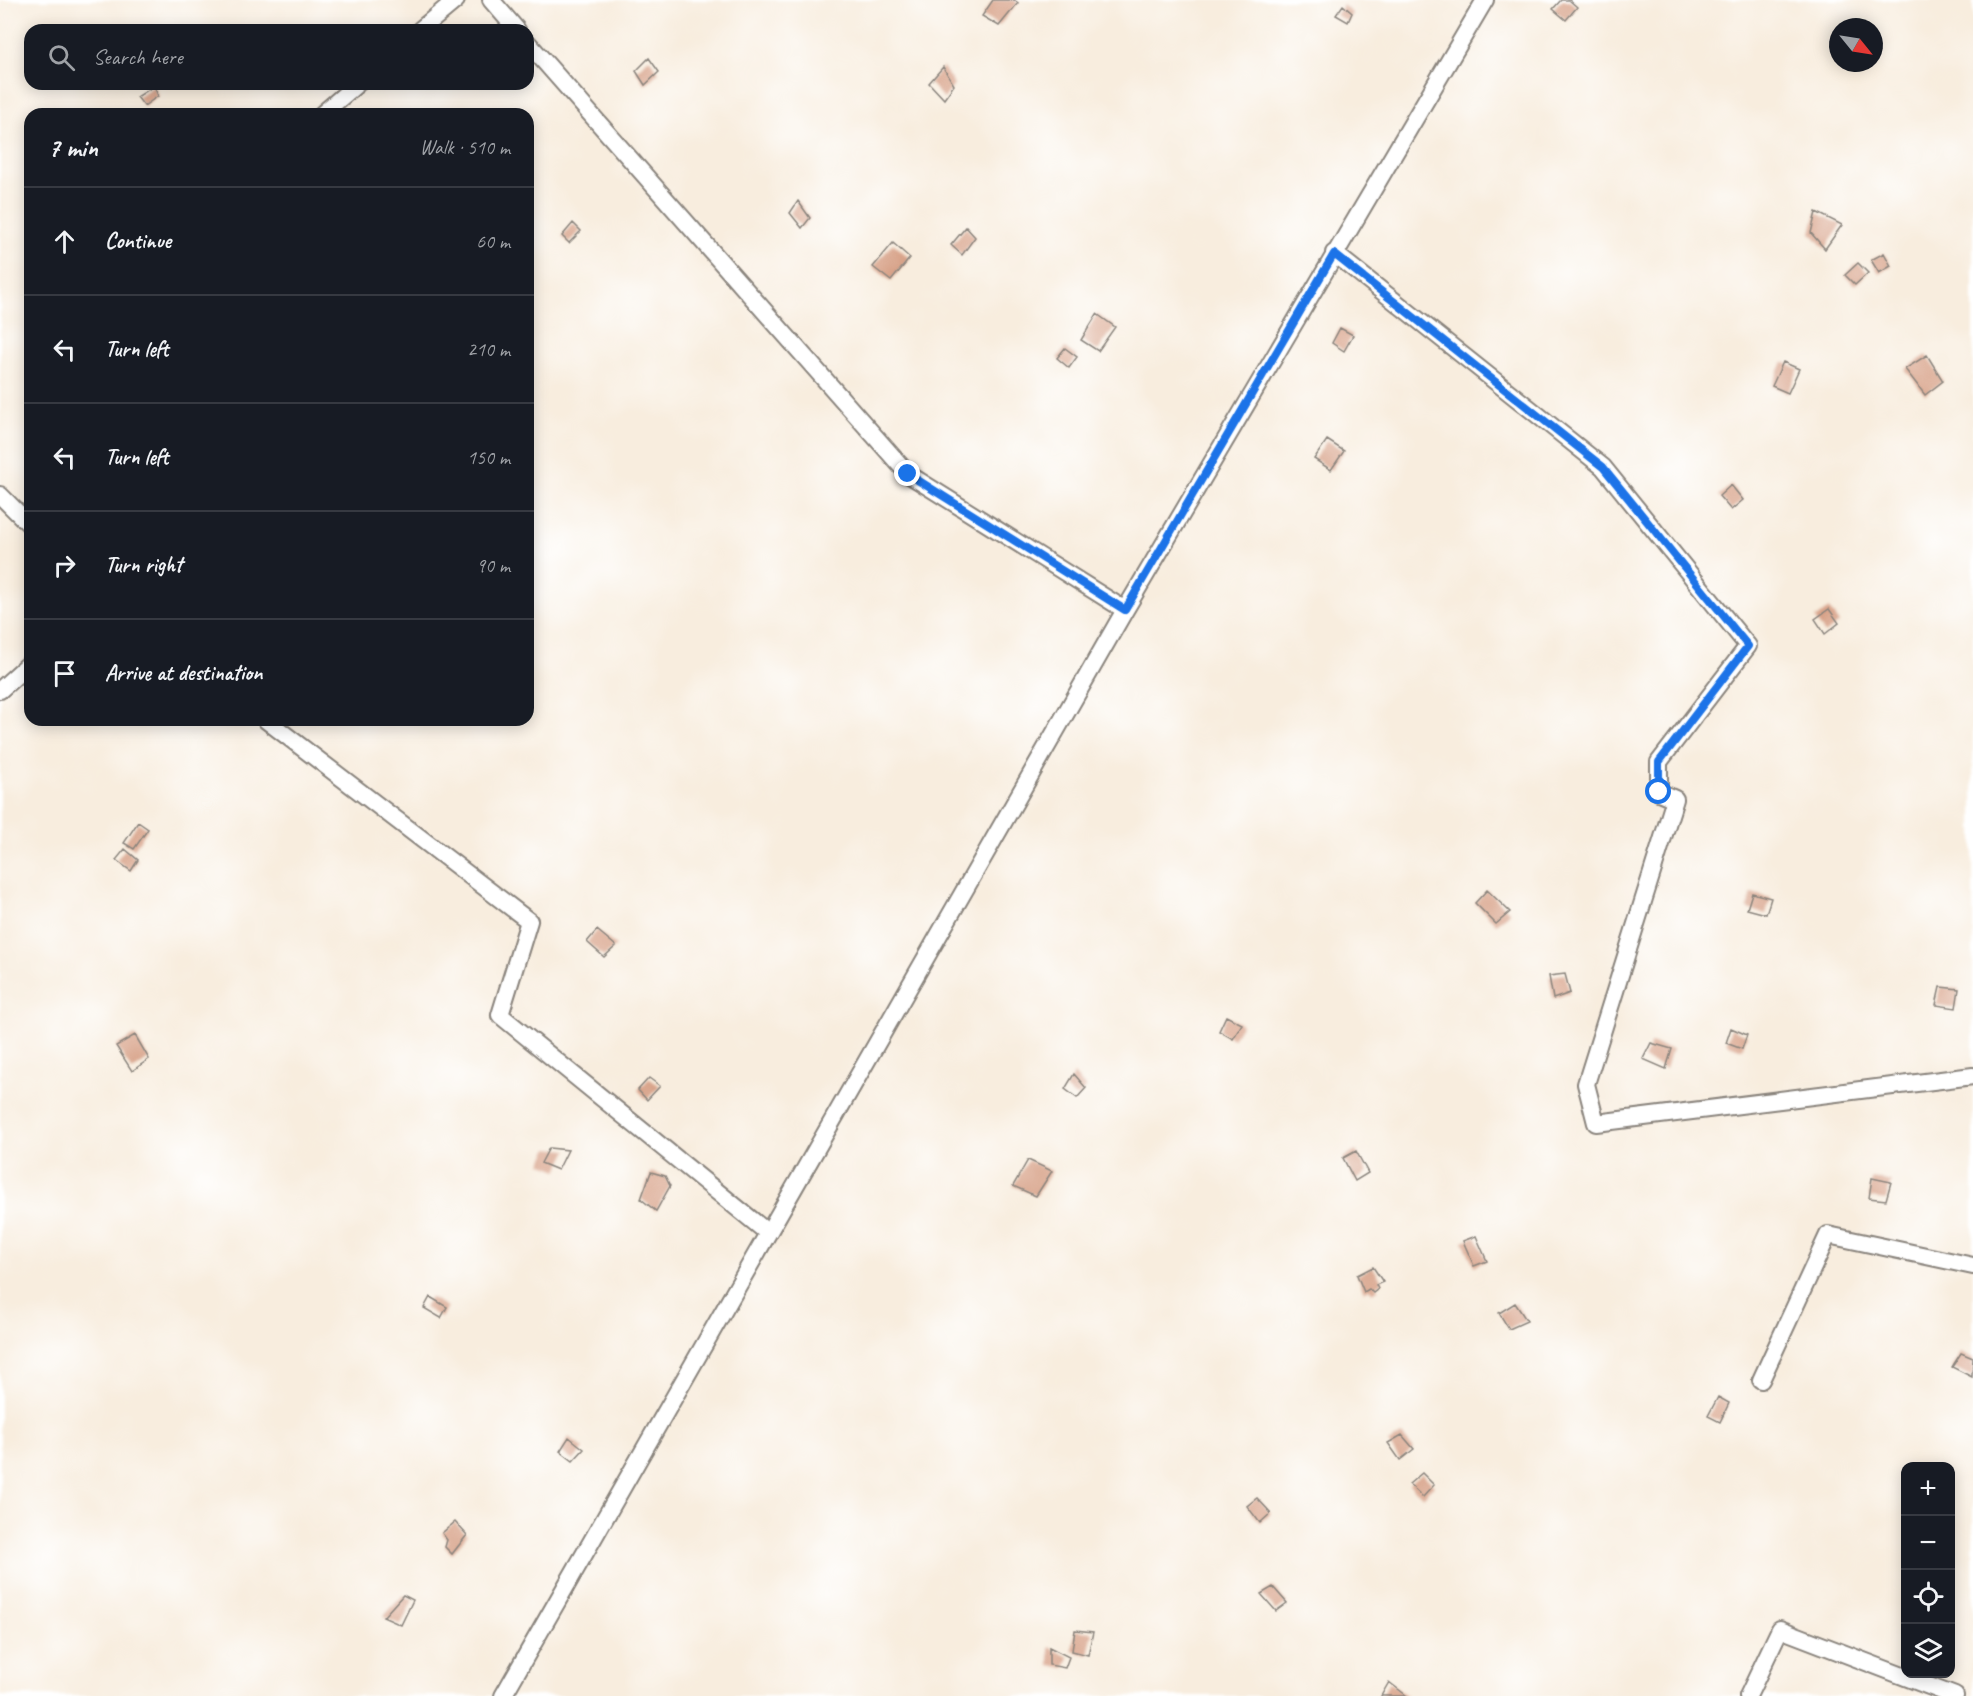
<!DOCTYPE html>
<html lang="en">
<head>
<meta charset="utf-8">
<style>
  body { margin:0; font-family:Caveat,sans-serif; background:#242831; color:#f1f3f6 }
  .controls { position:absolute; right:18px; bottom:18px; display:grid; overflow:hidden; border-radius:12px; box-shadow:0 3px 15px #0003 }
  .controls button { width:54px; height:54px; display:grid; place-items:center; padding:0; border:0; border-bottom:2px solid #363941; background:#171b24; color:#f1f3f6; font:30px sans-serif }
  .compass { position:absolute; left:1829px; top:18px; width:54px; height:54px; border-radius:50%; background:#171b24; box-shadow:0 3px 15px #0003; rotate:120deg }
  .stop { position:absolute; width:18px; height:18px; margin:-14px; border:4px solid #1a73e8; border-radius:50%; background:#fff }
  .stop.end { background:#1a73e8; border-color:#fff; box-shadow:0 2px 6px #0008 }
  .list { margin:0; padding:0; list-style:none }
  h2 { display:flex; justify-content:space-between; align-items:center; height:78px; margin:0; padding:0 24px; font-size:26px }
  h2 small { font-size:20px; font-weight:400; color:#9ea1a6 }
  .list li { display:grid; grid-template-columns:39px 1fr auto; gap:18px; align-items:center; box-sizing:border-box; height:108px; padding:0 24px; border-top:2px solid #363941 }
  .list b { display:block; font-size:22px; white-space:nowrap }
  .list em { font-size:20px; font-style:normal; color:#9ea1a6 }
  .icon { flex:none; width:33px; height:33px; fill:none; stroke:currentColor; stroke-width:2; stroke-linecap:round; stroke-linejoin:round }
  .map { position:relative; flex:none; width:1973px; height:1696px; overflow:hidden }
  .search { position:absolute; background:#171b24; box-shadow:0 3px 15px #0003; left:24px; top:24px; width:510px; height:66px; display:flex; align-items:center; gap:15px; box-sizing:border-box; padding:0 21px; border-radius:18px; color:#9ea1a6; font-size:22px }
  .panel { position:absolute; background:#171b24; box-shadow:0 3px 15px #0003; left:24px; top:108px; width:510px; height:618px; border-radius:18px }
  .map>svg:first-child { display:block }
  .building { fill:#d8a389 }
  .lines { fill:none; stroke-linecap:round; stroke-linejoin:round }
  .minor-casing { stroke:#8a847d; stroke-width:20 }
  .minor { stroke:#fff; stroke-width:16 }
  .route { stroke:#1a73e8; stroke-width:8 }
</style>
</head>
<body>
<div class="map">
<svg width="1973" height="1696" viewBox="0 0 1973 1696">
  <rect width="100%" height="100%" fill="#fff"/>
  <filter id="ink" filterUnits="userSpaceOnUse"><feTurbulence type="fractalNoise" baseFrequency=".0167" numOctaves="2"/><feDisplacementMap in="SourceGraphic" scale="12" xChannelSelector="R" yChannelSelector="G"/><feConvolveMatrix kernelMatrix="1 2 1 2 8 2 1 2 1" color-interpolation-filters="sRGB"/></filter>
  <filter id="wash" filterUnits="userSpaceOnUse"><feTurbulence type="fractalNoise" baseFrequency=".008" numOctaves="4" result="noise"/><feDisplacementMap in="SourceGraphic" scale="24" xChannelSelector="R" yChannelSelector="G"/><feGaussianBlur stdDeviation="1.35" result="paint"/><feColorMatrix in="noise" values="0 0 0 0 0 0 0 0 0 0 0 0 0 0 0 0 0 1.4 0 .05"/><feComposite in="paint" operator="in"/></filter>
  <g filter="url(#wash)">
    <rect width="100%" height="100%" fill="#f8edde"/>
    <g id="blocks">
      <path class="building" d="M993,0h21l4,3 -19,23 -17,-10z
        M1561,0h8l8,7 -11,13 -13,-11z
        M1343,5l9,8 -4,9 -12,-7z
        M649,58l10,14 -14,13 -9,-14z
        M943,67l11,18 -10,14 -15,-16z
        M154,86l4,10 -14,10 -7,-9z
        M798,201l12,17 -8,10 -12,-15z
        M1816,212l26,13 -17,24 -14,-16z
        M573,223l8,8 -12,12 -7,-7z
        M966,227l9,10 -13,18 -11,-10z
        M893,243l17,15 -19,23 -18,-14z
        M1884,253l7,13 -12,7 -8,-13z
        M1858,263l10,10 -13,12 -10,-10z
        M1097,314l18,13 -17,24 -17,-11z
        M1340,328l13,7 -9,16 -12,-8z
        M1065,348l12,9 -8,11 -12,-10z
        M1927,355l16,26 -18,14 -20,-26z
        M1783,362l16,7 -11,24 -16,-7z
        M1327,440l17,11 -13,19 -17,-11z
        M1731,485l12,15 -12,10 -12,-14z
        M1829,609l10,14 -14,11 -10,-15z
        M138,822l10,7 -14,20 -10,-6z
        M125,849l13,11 -7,11 -15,-11z
        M1487,890l23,22 -14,12 -21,-21z
        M1752,893l19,5 -5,16 -19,-5z
        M597,930l19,16 -12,11 -17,-15z
        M1565,974l5,19 -17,6 -4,-23z
        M1940,987l19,2 -3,19 -20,-3z
        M1226,1016l16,8 -9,15 -14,-8z
        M1731,1028l16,7 -5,14 -16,-6z
        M135,1035l14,24 -17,12 -16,-25z
        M1651,1043l21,6 -6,20 -23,-10z
        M1074,1074l12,14 -9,10 -12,-9z
        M649,1078l11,8 -13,14 -9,-10z
        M549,1148l19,2 -10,20 -17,-7z
        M1356,1151l12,22 -13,8 -12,-23z
        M1028,1160l24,11 -16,25 -23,-10z
        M651,1172l14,4 5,10 -14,25 -15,-12z
        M1872,1178l19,4 -5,18 -17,-2z
        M1476,1236l11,25 -13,5 -11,-25z
        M1373,1267l10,15 -7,3 2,4 -5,4 -4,-4 -5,3 -7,-17z
        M430,1297l17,10 -6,11 -17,-10z
        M1515,1303l12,18 -18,8 -10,-16z
        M1961,1353l12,5 -1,19 -20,-10z
        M1718,1397l11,6 -9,19 -12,-6z
        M1402,1435l12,14 -14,11 -12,-17z
        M569,1437l15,12 -11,12 -13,-10z
        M1422,1473l12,12 -11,12 -14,-13z
        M1257,1498l14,15 -11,10 -13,-17z
        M455,1522l12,13 -15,19 -7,-7 2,-7 -5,-7z
        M1273,1587l14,16 -11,8 -15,-17z
        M403,1595l10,5 -12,25 -18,-8z
        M1075,1630l18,2 -5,23 -16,-4z
        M1049,1647l20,10 -4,11 -16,-3z
        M1389,1682l18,14h-26z"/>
    </g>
  </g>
  <g filter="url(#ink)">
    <use href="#blocks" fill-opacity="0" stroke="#8a847d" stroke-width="1.5"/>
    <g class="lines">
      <defs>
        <path id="minor" d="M491,0l26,30
          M420,30l36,-30
          M528,43l380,431 217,136
          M322,114l35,-30
          M1334,253l269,214 145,179 -89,116v30l16,7 -89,285 10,39 377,-47
          M0,495l30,30
          M0,690l30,-27
          M266,720l263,201 -29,94 268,218
          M1761,1380l67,-145 145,31
          M503,1696l622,-1086 360,-610
          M1748,1696l32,-67 175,67"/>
      </defs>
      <use href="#minor" class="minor-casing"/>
      <use href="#minor" class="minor"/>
    </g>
  </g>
  <g class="lines" filter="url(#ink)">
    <path class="route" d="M908,474l217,136 209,-356 269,213 145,179 -89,116v30"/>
  </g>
</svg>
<div class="controls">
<button>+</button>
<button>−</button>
<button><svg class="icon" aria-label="locate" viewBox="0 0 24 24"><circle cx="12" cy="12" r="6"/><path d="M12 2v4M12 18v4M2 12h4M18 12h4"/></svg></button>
<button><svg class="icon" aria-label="layers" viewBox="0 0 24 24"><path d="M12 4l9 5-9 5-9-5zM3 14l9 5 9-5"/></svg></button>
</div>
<svg class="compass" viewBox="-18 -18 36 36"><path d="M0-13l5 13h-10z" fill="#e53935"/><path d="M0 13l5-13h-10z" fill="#9ea1a6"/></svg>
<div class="stop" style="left:1659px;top:792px"></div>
<div class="stop end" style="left:908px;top:474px"></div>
<div class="search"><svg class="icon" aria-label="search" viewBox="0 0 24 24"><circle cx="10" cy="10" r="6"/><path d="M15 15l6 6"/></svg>Search here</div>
<section class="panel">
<h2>7 min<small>Walk · 510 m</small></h2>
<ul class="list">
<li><svg class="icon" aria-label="ahead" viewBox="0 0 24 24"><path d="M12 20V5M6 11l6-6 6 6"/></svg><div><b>Continue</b></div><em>60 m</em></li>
<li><svg class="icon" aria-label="left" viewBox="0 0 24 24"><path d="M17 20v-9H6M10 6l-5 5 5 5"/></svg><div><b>Turn left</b></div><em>210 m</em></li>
<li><svg class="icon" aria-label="left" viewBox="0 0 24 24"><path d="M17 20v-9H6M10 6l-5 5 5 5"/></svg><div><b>Turn left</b></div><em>150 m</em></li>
<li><svg class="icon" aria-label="right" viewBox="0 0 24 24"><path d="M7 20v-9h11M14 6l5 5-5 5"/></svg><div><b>Turn right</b></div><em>90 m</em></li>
<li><svg class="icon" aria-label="arrive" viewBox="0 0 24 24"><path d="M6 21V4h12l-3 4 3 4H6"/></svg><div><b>Arrive at destination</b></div></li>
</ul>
</section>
</div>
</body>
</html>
